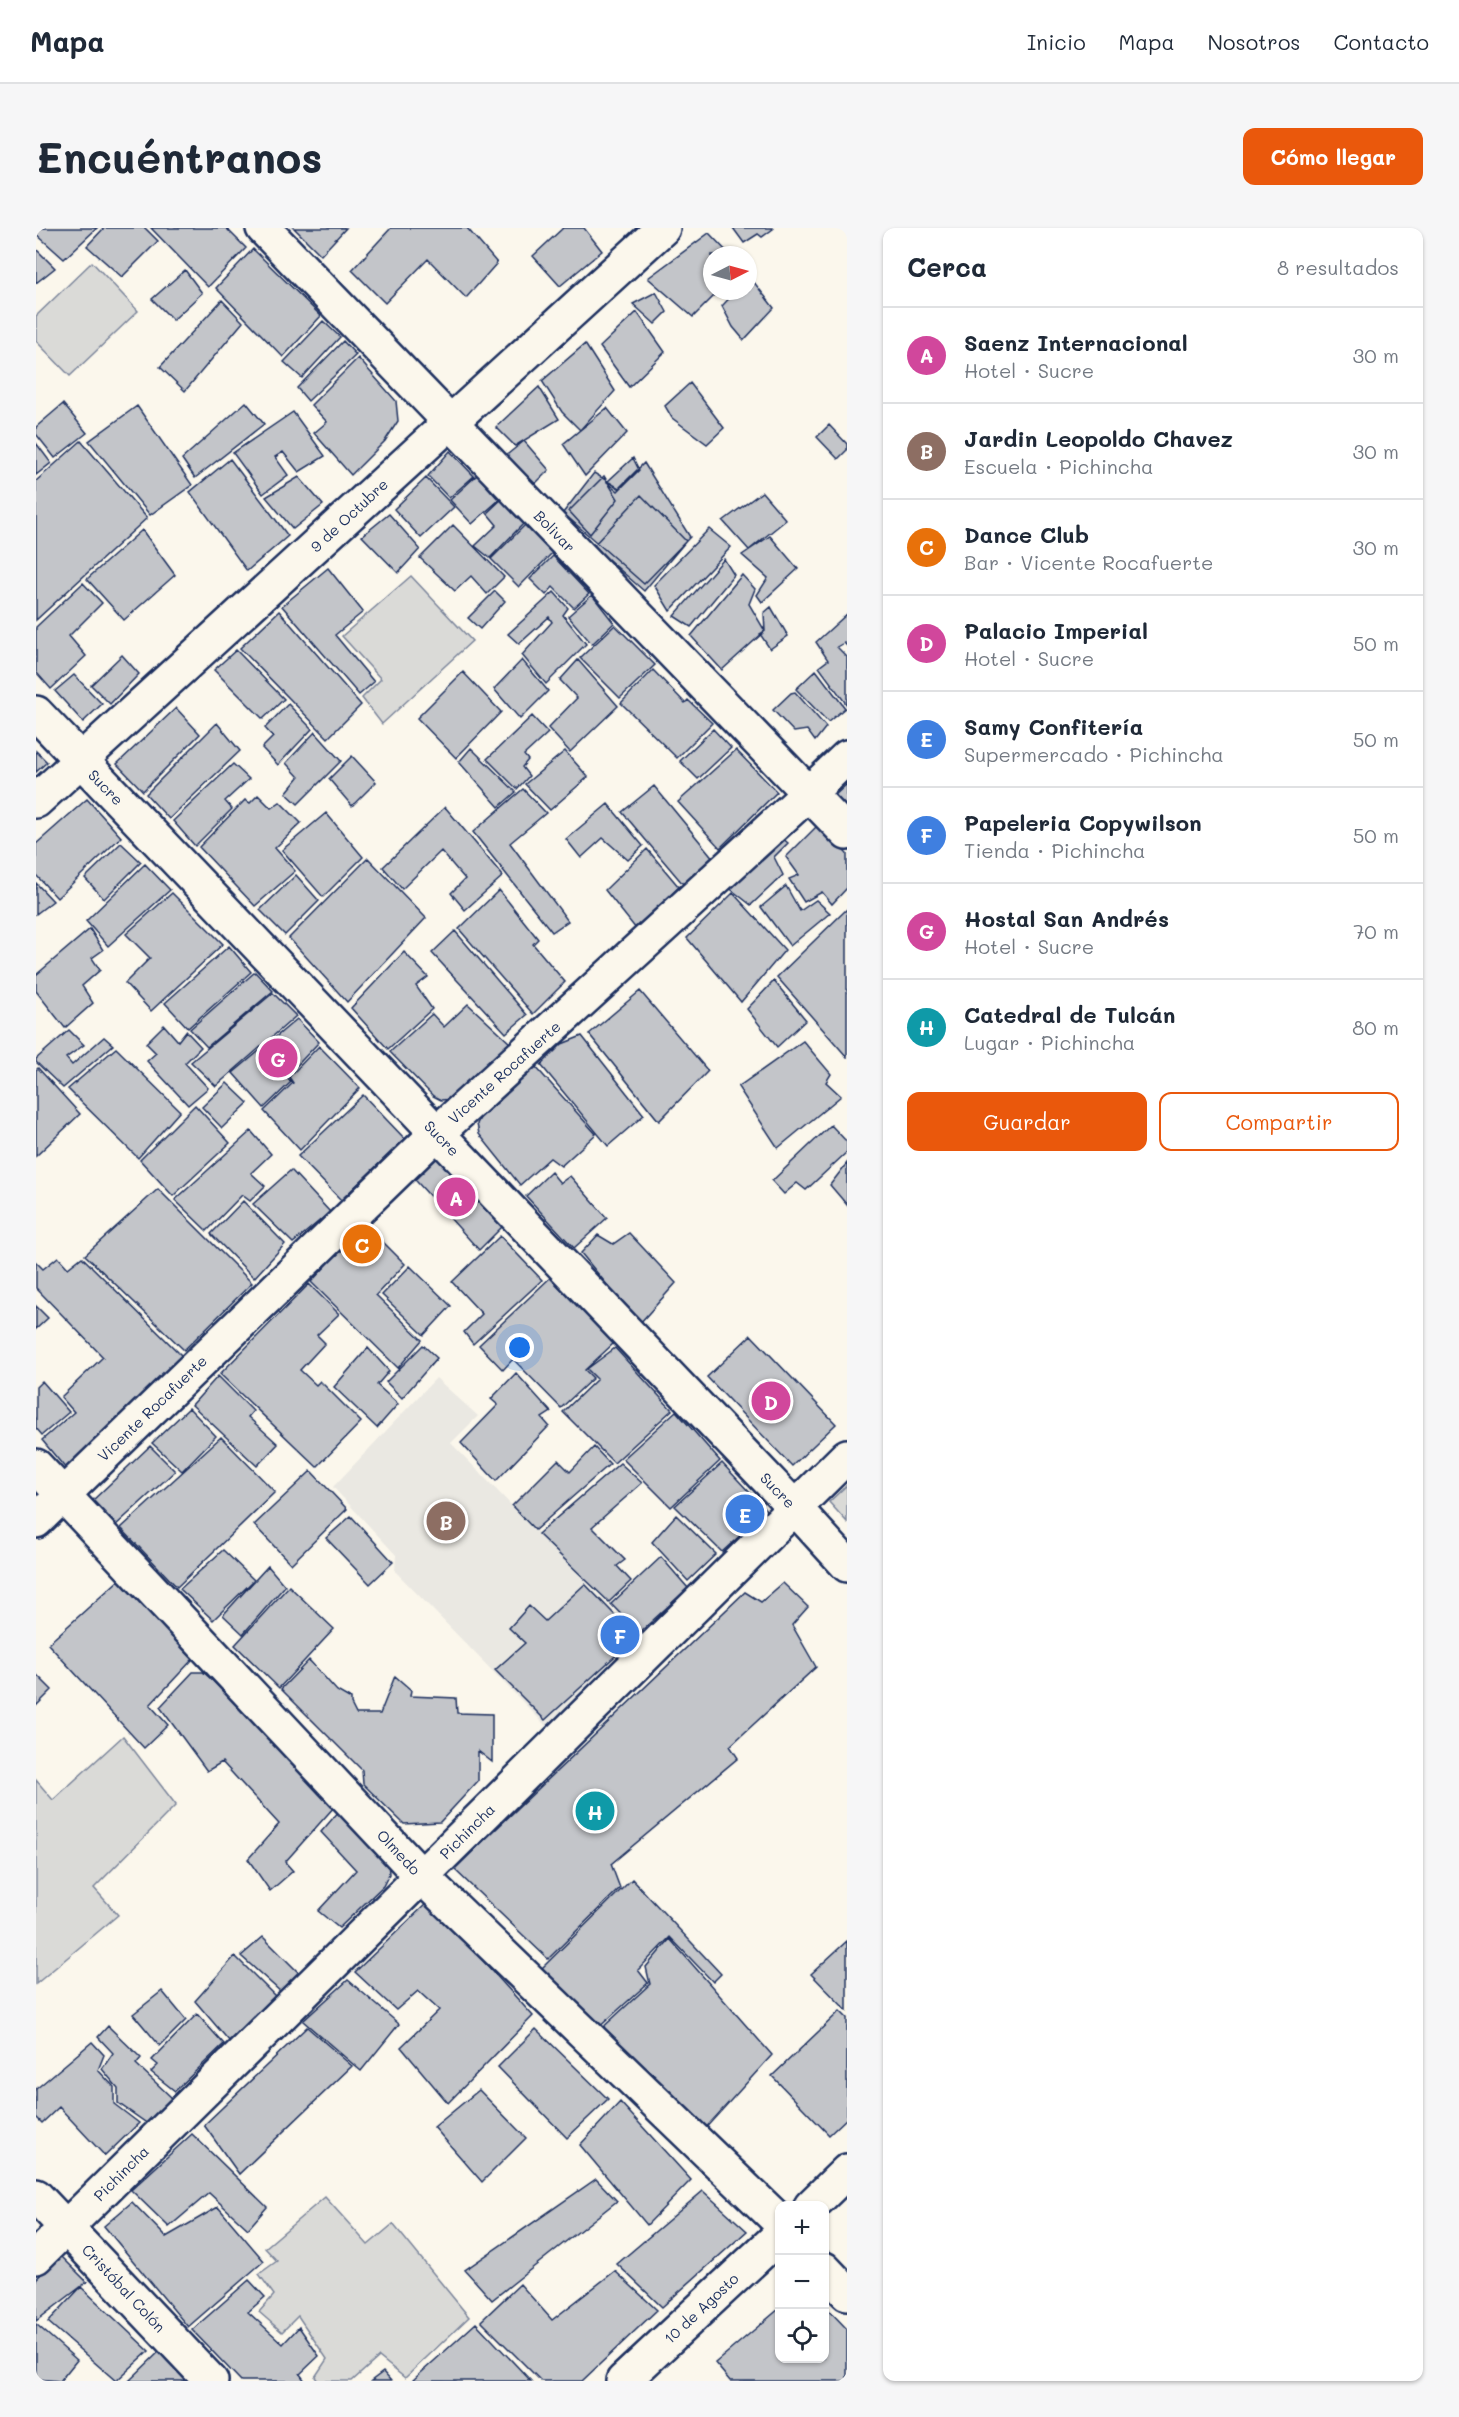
<!DOCTYPE html>
<html lang="es">
<head>
<meta charset="utf-8">
<style>
  body { margin:0; font-family:Mali,sans-serif; background:#f6f6f7; color:#1f2937 }
  .controls { position:absolute; right:18px; bottom:18px; display:grid; overflow:hidden; border-radius:12px; box-shadow:0 2px 4px #0004 }
  .controls button { width:54px; height:54px; display:grid; place-items:center; padding:0; border:0; border-bottom:2px solid #e0e1e3; background:#fff; color:#1f2937; font:30px sans-serif }
  .compass { position:absolute; left:667px; top:18px; width:54px; height:54px; border-radius:50%; background:#fff; box-shadow:0 2px 4px #0004; rotate:84deg }
  .you { position:absolute; left:484px; top:1120px; width:21px; height:21px; margin:-15px; border:4px solid #fff; border-radius:50%; background:#1a73e8; box-shadow:0 0 0 9px #1a73e833 }
  .badge { display:grid; place-items:center; width:39px; height:39px; border-radius:50%; background:#ea580c; color:#fff; font-size:20px; font-weight:700 }
  .pin { position:absolute; translate:-50% -50%; border:3px solid #fff; box-shadow:0 2px 6px #0006 }
  .list { margin:0; padding:0; list-style:none }
  h2 { display:flex; justify-content:space-between; align-items:center; height:78px; margin:0; padding:0 24px; font-size:26px }
  h2 small { font-size:20px; font-weight:400; color:#747a83 }
  .list li { display:grid; grid-template-columns:39px 1fr auto; gap:18px; align-items:center; box-sizing:border-box; height:96px; padding:0 24px; border-top:2px solid #e0e1e3 }
  .list b { display:block; font-size:22px; white-space:nowrap }
  .list p { margin:0; font-size:20px; white-space:nowrap; color:#747a83 }
  .list em { font-size:20px; font-style:normal; color:#747a83 }
  .actions { display:flex; gap:12px; padding:18px 24px }
  .actions a { flex:1; padding:14px 0; border:2px solid #ea580c; border-radius:12px; text-align:center; font-size:21px; color:#ea580c }
  .actions .main { background:#ea580c; color:#fff }
  .icon { flex:none; width:33px; height:33px; fill:none; stroke:currentColor; stroke-width:2; stroke-linecap:round; stroke-linejoin:round }
  .map { position:relative; flex:none; width:811px; height:2153px; overflow:hidden; border-radius:12px }
  header { display:flex; align-items:center; gap:36px; box-sizing:border-box; height:84px; padding:0 30px; background:#fff; border-bottom:2px solid #e0e1e3 }
  header strong { font-size:28px }
  nav { display:flex; gap:33px; margin-inline-start:auto; font-size:21px }
  .intro { display:flex; align-items:center; justify-content:space-between; box-sizing:border-box; height:144px; padding:0 36px }
  h1 { margin:0; font-size:42px }
  .button { padding:15px 27px; border-radius:12px; background:#ea580c; color:#fff; font-size:21px; font-weight:700 }
  main { display:flex; gap:36px; padding:0 36px }
  aside { flex:1; background:#fff; border-radius:12px; box-shadow:0 2px 4px #0004 }
  .map>svg:first-child { display:block }
  .built { fill:#eae8e2 }
  .green { fill:#dadad7; stroke:#7a849a; stroke-width:1.5 }
  .building { fill:#c3c5c9; stroke:#1b2f5e; stroke-width:1.5 }
  .lines { fill:none; stroke-linecap:round; stroke-linejoin:round }
  .minor-casing { stroke:#1b2f5e; stroke-width:38 }
  .major-casing { stroke:#1b2f5e; stroke-width:38 }
  .minor { stroke:#fbf7ec; stroke-width:33 }
  .major { stroke:#fbf7ec; stroke-width:33 }
  .labels { text-anchor:middle; dominant-baseline:central; stroke-width:5; stroke-linejoin:round; paint-order:stroke }
  .street-label { font-size:15px; fill:#1b2f5e; stroke:#fbf7ec }
</style>
</head>
<body>
<header>
<strong>Mapa</strong>
<nav><a>Inicio</a><a>Mapa</a><a>Nosotros</a><a>Contacto</a></nav>
</header>
<div class="intro"><h1>Encuéntranos</h1><a class="button">Cómo llegar</a></div>
<main>
<div class="map">
<svg width="811" height="2153" viewBox="0 0 811 2153">
  <rect width="100%" height="100%" fill="#fbf7ec"/>
  <filter id="ink" filterUnits="userSpaceOnUse"><feTurbulence type="fractalNoise" baseFrequency=".0167" numOctaves="2"/><feDisplacementMap in="SourceGraphic" scale="12" xChannelSelector="R" yChannelSelector="G"/><feConvolveMatrix kernelMatrix="1 2 1 2 8 2 1 2 1" color-interpolation-filters="sRGB"/></filter>
  <g filter="url(#ink)">
    <path class="built" d="M400,1150l42,38 -27,27 189,195 -94,88 -151,-155 1,-16 -63,-68z"/>
    <path class="green" d="M56,34l46,49 -68,65 -34,-35v-25z
      M375,348l61,65 -90,83 -20,-26 19,-19 -39,-43z
      M811,1257v37l-18,-20z
      M87,1508l53,69 -82,83 24,27 -82,69v-204l17,20z
      M289,1969l43,48 25,-21 76,93 -64,61 -26,-21 -27,24h-34l-3,-4 12,-18 -29,-43 -16,16 -23,-20 15,-17 -15,-21 18,-13 -12,-13z"/>
    <path class="building" d="M0,0h61l-33,31 -28,-25z
      M68,0h41l13,13 -36,36 -35,-31z
      M115,0h75l20,20 -38,39z
      M258,0h52l-25,27z
      M355,0h76l30,35 -31,35 -38,-39 -43,44 -33,-33z
      M527,0h21l18,23 -42,35 -27,-30z
      M697,0h39l1,1 -11,8 -4,-3 -14,9z
      M673,5l21,22h-18v36h7l-26,26 -45,-39z
      M0,21l19,19 -19,15z
      M217,21l68,67 -38,41 -67,-69z
      M149,42l17,23 -29,27 -21,-21z
      M717,53l21,27 -30,32 -11,-13 -11,-21 14,-15h12v-7z
      M620,64l11,20 -12,12 -22,-20z
      M186,72l21,22 -58,69 -25,-24z
      M601,84l28,40 -36,35 -29,-40z
      M287,93l17,16 -38,41 -18,-16z
      M307,113l13,14 -48,46 -11,-13z
      M549,116l30,47 -35,39 -18,-18 -20,-31z
      M322,130l38,43 2,20 -13,20 -34,34 -37,-42 13,-11 -16,-17z
      M654,155l34,45 -17,16 -35,-26 -7,-12z
      M503,159l20,32 -44,27 -19,-19z
      M210,174l18,22 -69,54 -13,-19z
      M27,176l24,29 -32,25 -19,-24v-7z
      M101,178l55,79 -42,30 -61,-74z
      M571,180l20,25 -42,43 -22,-32z
      M257,184l32,44 -26,16 -16,-20 -8,5 13,18 -25,19 -30,-41z
      M793,197l18,19v6l-9,9 -21,-22z
      M45,213l66,77 -111,102v-139z
      M488,213l25,29 -19,19 -27,-31z
      M0,215l15,20 -15,12z
      M414,223l24,25 -25,22 -21,-22z
      M597,230l6,12 -21,21 -11,-9z
      M194,231l58,77 -41,35 -57,-79z
      M608,235l46,74 -46,47 -81,-71 31,-40 25,15z
      M441,247l22,25 -27,24 -22,-24z
      M568,248l14,23 -28,35 -21,-23z
      M263,249l24,28 -30,24 -27,-32z
      M390,250l28,29 -33,31 -27,-29z
      M726,264l24,28 -37,30 -26,-29z
      M605,267l45,46 -42,50 -51,-45z
      M467,270l23,23 -36,37 -15,-12 22,-21 -10,-12z
      M353,286l31,35 -22,24 -36,-37z
      M491,295l27,28 -35,36 -28,-28z
      M417,297l51,52 -17,17 -16,-18 -16,15 -35,-33z
      M673,301l22,18 -61,64 -16,-26z
      M106,302l33,45 -51,45 -37,-41z
      M734,308l28,33 -36,33 -5,-7 11,-17 -26,-23z
      M517,328l36,38 -15,14 -21,-21 -7,8 -16,-16z
      M688,331l10,16 -43,52 -17,-11z
      M292,340l35,44 -28,23 39,47 -15,13 -77,-89z
      M706,347l13,14 -6,15 16,27 -43,39 -31,-34z
      M47,355l19,20 -33,33 17,20 -35,33 -15,-17v-45z
      M459,363l10,10 -25,28 -12,-11z
      M518,364l14,16 -5,7 23,29 -40,40 -24,-29 30,-33 -3,-5 -30,27 -11,-10z
      M556,367l22,28 -22,21 -24,-28z
      M735,379l17,29 -18,13 -10,-15 5,-3 -1,-18z
      M243,383l82,94 -33,33 -88,-90z
      M811,386v32l-3,-3 -7,4 10,10v48l-28,-38 9,-7 -12,-18z
      M579,397l40,40 -35,33 -40,-40z
      M200,422l48,49 -21,20 -49,-49z
      M86,427l17,19 -29,30 -19,-19z
      M486,432l26,31 -28,28 -26,-30z
      M542,432l40,46 -48,46 -22,-24 29,-30 -17,-18z
      M617,442l32,33 3,-3 24,23 -35,35 -56,-55z
      M780,442l29,38 -17,14 -32,-33z
      M427,444l38,40 -45,46 -39,-40z
      M38,447l28,29 -19,18 -28,-31z
      M759,464l31,35 -11,14 -8,-11 -13,2 -21,-22 18,-17z
      M252,476l24,25 -34,36 -16,-17 11,-11 -8,-9z
      M140,480l24,26 -57,57 -26,-27z
      M496,488l16,17 -24,22 4,5 -6,7 7,9 -12,13 -30,-30z
      M181,495l23,28 -71,68 -23,-25z
      M677,501l18,19 -33,31 -18,-18z
      M279,504l26,29 -43,43 -12,-11 13,-16 -13,-14z
      M435,520l45,44 -17,15 -40,-45z
      M700,522l41,42 -57,56 -42,-46z
      M0,523l11,11 -11,10z
      M529,523l23,26 -38,33 -25,-26z
      M316,528l24,26 -24,24 -23,-27z
      M197,536l16,15 -24,22 7,8 -37,37 -22,-25z
      M811,556v28l-14,-15z
      M618,558l60,73 -31,25 -61,-72z
      M487,561l23,24 -36,30 58,78 -16,11 -79,-100z
      M222,567l13,13 9,-6 21,21 -26,25 20,23 -40,35 -56,-59 46,-47 5,3z
      M51,571l34,38 -64,61 -21,-23v-31z
      M572,576l35,42 -15,14 -25,-22 -22,20 -15,-19z
      M409,579l58,69 -38,34 -14,-17 14,-14 -24,-28 -39,38 -19,-22z
      M290,585l37,44 -40,40 -41,-47z
      M782,597l29,29v34l-15,16 -10,-12 -18,10 -15,-23 10,-4 -13,-18z
      M745,609l7,6 -14,14 9,18 -32,30 -23,-18z
      M85,615l20,19 -37,37 -19,-21z
      M611,621l32,38 -43,42 -31,-39z
      M332,630l58,60 -79,84 -58,-64z
      M109,636l25,26 -62,56 -22,-25z
      M260,647l23,26 -34,34 -25,-25z
      M0,655l17,18 -17,13z
      M750,658l14,25 16,-11 14,13 -40,33 -29,-39z
      M463,662l39,49 -5,5 32,38 -32,32 -74,-85z
      M136,665l51,51 -72,67 -26,-28 25,-25 -24,-24z
      M697,665l52,57 -44,52 -54,-64z
      M811,681v148l-70,-80z
      M54,701l13,21 -11,8 8,12 -18,16 11,17 -28,25 -29,-37v-16z
      M419,703l72,84 -21,18 -74,-80z
      M193,718l22,26 -63,56 -23,-25z
      M368,724l24,25 -12,9 16,23 -44,40 -37,-41z
      M219,744l18,19 -66,56 -17,-18z
      M738,753l32,39 -29,27 -30,-38z
      M604,763l68,80 -49,50 -70,-87z
      M237,765l23,23 -80,70 -25,-24z
      M432,776l43,40 -59,55 -11,1 -8,-4 -43,-44 42,-38 12,13z
      M261,791l22,23 -33,35 5,5 -27,26 -31,-35z
      M128,797l14,16 8,-10 15,16 -16,16 23,25 -20,17 -41,-44 9,-8 -10,-10z
      M33,802l15,15 -18,13 6,7 32,-28 9,8 -50,43 -27,-26v-3z
      M546,808l62,79 -36,31 -67,-81 21,-21z
      M767,813l28,33 -5,8 15,14 -63,52 -40,-61z
      M283,818l41,42 -60,62 -36,-39 29,-28 -4,-6z
      M80,820l64,63 -42,47 -70,-69z
      M498,837l62,69 -35,32 -11,-8 -30,27 -41,-51 -2,-10 10,-20z
      M2,840l42,46 -44,42v-86z
      M191,855l21,20 -26,25 -20,-21z
      M327,867l42,44 -64,61 -43,-44z
      M159,877l35,38 -57,53 -33,-36z
      M795,897l16,17v10l-41,38 -9,-7 -13,11 -12,-13z
      M215,903l20,23 -20,19 14,13 -15,15 -8,-6 -35,36 -32,-31z
      M405,925l64,71 -26,26 -72,-79z
      M811,935v42l-17,-20z
      M255,942l39,42 -37,31 -40,-39z
      M515,944l9,11 10,-7 37,42 -33,30 -48,-52z
      M122,961l94,94 -68,67 -99,-95z
      M207,973l42,43 -31,34 -43,-44z
      M329,996l40,40 -29,31 46,45 -24,28 -87,-86z
      M593,1005l47,50 -37,41 -58,-71 17,-18 15,9z
      M464,1008l42,44 -69,64 -9,-12 18,-18 -30,-32z
      M22,1029l10,11 14,-11 100,99 -115,114 -25,-30 32,-28 -13,-15 42,-40 -67,-69v-26l7,7z
      M374,1038l41,40 -27,29 -42,-40z
      M516,1048l62,67 -29,27 8,8 -32,30 -48,-49 -10,11 -24,-25z
      M273,1056l30,30 -22,21 8,8 -25,27 16,15 4,-4 41,41 -44,45 -97,-93z
      M0,1078l12,12 -12,11z
      M715,1107l85,89 -44,42 -85,-89z
      M387,1117l14,13 -35,40 -16,-16z
      M332,1120l21,23 -12,14 21,19 -21,24 -43,-41z
      M579,1120l57,62 -58,53 -51,-51 34,-33 -10,-10z
      M480,1145l35,39 -9,6 7,8 -53,55 -35,-38 37,-38 -7,-6z
      M182,1148l35,35 -5,6 30,27 -21,22 -65,-61z
      M6,1153l27,31 -27,23 -6,-7v-41z
      M153,1180l27,28 -34,35 -30,-28z
      M640,1183l44,50 -49,46 -48,-48z
      M185,1209l54,55 -98,95 -56,-59z
      M114,1218l25,25 -60,55 -24,-24z
      M558,1219l16,17 -75,66 -23,-24 46,-46 12,12z
      M584,1235l22,20 -50,44 33,33 -8,6 14,15 -22,21 -71,-68z
      M686,1235l45,48 -45,41 -47,-46z
      M275,1243l36,38 -56,55 -37,-39z
      M640,1287l40,39 -28,27 -36,-39z
      M315,1288l42,46 -23,22 -44,-46z
      M187,1322l31,30 -41,40 -33,-31z
      M625,1329l27,31 -49,45 -28,-29z
      M232,1338l17,20 -42,48 -20,-19z
      M83,1352l74,79 -43,46 18,20 -24,23 -96,-104z
      M747,1355l25,24 -16,18 24,42 -86,79 8,12 -127,106 9,24 -72,71 -94,-90 291,-277 16,10z
      M549,1356l51,53 -91,83 -50,-50 30,-27 -16,-15 20,-22 16,15z
      M253,1358l45,43 -55,59 -44,-43z
      M273,1432l28,31 14,8v5l5,10h24l15,-38 16,14 -1,6 46,2 1,15 35,1v48l-14,-11v30l-38,41 -36,2 -41,-40 -1,-14 -81,-81z
      M157,1444h10l7,6 125,128 -50,56 8,9 -23,20 -22,-32 31,-35 -57,-62 -15,9 -47,-64z
      M0,1446l16,16 -16,16z
      M304,1582l48,49 1,15 -6,12 -44,42 -21,-17 38,-41 -35,-38z
      M596,1651l89,95 -8,8 -43,-45 -32,33 10,13 -51,46 -57,-59z
      M393,1673l104,115 -85,87 -47,-56 38,-37 -21,-19 -22,19 -41,-38z
      M227,1709l38,38 -20,17 -40,-36z
      M634,1711l102,116 -70,77 -103,-101 51,-47 -4,-17z
      M811,1713v70l-36,-37z
      M199,1728l41,41 -46,45 -35,-41z
      M312,1752l51,44 -38,47 -58,-50z
      M126,1763l24,29 -26,26 -27,-32z
      M804,1783l7,7v100l-18,17 -57,-59z
      M161,1786l27,30 -49,47 -24,-19 7,-7 -6,-5z
      M72,1798l33,32 -5,6 36,34 -24,26 -30,-21v-15l-16,-19 11,-16 -15,-16z
      M271,1799l45,39 -113,108 -35,-49z
      M500,1801l72,70 -41,39 -69,-71z
      M56,1814l12,13 -6,15 16,17v17l25,19 -34,33 -46,-49 -17,16 -6,-6v-28z
      M443,1862l47,48 -44,44 -48,-55z
      M584,1874l71,78 -44,45 -67,-80z
      M156,1906l75,73 -19,22 -39,-36 -40,34 -38,-37z
      M560,1951l21,22 -125,99 -27,-30z
      M667,1963l44,40 -85,76 -45,-43z
      M96,1974l34,35 52,-30 46,54 -76,66 -84,-101z
      M25,2028l26,26 -51,39v-42z
      M579,2043l42,39 -75,71h-41l-60,-60 39,-37 32,36z
      M213,2052l16,17 -17,15 35,32 16,-17 20,29 -19,18 5,7h-64l-49,-51z
      M45,2059l68,64 -33,30 -68,-59z
      M788,2077l23,24v52h-117l-15,-18 65,-55v50h44z
      M440,2095l55,58h-118v-1z
      M0,2096l41,36 -17,21 -24,-2z
      M126,2121l26,29 -4,3h-55z
      M347,2144l8,9h-20z"/>
    <g class="lines">
      <defs>
        <path id="minor" d="M0,573l627,-573
          M0,1238l385,410 359,346
          M0,1293l401,-388 371,-339 39,-37
          M0,1968l175,185
          M775,1978l36,-35
          M0,2029l811,-801
          M788,2041l23,24
          M587,2153l157,-146"/>
        <path id="major" d="M227,0l584,605
          M0,485l759,795 52,57"/>
      </defs>
      <use href="#minor" class="minor-casing"/>
      <use href="#major" class="major-casing"/>
      <use href="#minor" class="minor"/>
      <use href="#major" class="major"/>
    </g>
  </g>
  <g class="labels">
    <g class="street-label">
      <text transform="translate(313 287) rotate(-43)">9 de Octubre</text>
      <text transform="translate(519 303) rotate(46)">Bolivar</text>
      <text transform="translate(70 559) rotate(46)">Sucre</text>
      <text transform="translate(468 844) rotate(-42)">Vicente Rocafuerte</text>
      <text transform="translate(406 910) rotate(46)">Sucre</text>
      <text transform="translate(116 1180) rotate(-44)">Vicente Rocafuerte</text>
      <text transform="translate(742 1262) rotate(46)">Sucre</text>
      <text transform="translate(431 1603) rotate(-45)">Pichincha</text>
      <text transform="translate(363 1624) rotate(47)">Olmedo</text>
      <text transform="translate(85 1945) rotate(-45)">Pichincha</text>
      <text transform="translate(88 2060) rotate(47)">Cristóbal Colón</text>
      <text transform="translate(665 2080) rotate(-43)">10 de Agosto</text>
    </g>
  </g>
</svg>
<div class="controls">
<button>+</button>
<button>−</button>
<button><svg class="icon" aria-label="locate" viewBox="0 0 24 24"><circle cx="12" cy="12" r="6"/><path d="M12 2v4M12 18v4M2 12h4M18 12h4"/></svg></button>
</div>
<svg class="compass" viewBox="-18 -18 36 36"><path d="M0-13l5 13h-10z" fill="#e53935"/><path d="M0 13l5-13h-10z" fill="#747a83"/></svg>
<div class="you"></div>
<div class="pin badge" style="left:420px;top:969px;background:#d1479c">A</div>
<div class="pin badge" style="left:410px;top:1293px;background:#8d6e63">B</div>
<div class="pin badge" style="left:326px;top:1016px;background:#e8710a">C</div>
<div class="pin badge" style="left:735px;top:1173px;background:#d1479c">D</div>
<div class="pin badge" style="left:709px;top:1286px;background:#3f7fe0">E</div>
<div class="pin badge" style="left:584px;top:1407px;background:#3f7fe0">F</div>
<div class="pin badge" style="left:242px;top:830px;background:#d1479c">G</div>
<div class="pin badge" style="left:559px;top:1583px;background:#0f9aa8">H</div>
</div>
<aside>
<h2>Cerca<small>8 resultados</small></h2>
<ul class="list">
<li><span class="badge" style="background:#d1479c">A</span><div><b>Saenz Internacional</b><p>Hotel · Sucre</p></div><em>30 m</em></li>
<li><span class="badge" style="background:#8d6e63">B</span><div><b>Jardin Leopoldo Chavez</b><p>Escuela · Pichincha</p></div><em>30 m</em></li>
<li><span class="badge" style="background:#e8710a">C</span><div><b>Dance Club</b><p>Bar · Vicente Rocafuerte</p></div><em>30 m</em></li>
<li><span class="badge" style="background:#d1479c">D</span><div><b>Palacio Imperial</b><p>Hotel · Sucre</p></div><em>50 m</em></li>
<li><span class="badge" style="background:#3f7fe0">E</span><div><b>Samy Confitería</b><p>Supermercado · Pichincha</p></div><em>50 m</em></li>
<li><span class="badge" style="background:#3f7fe0">F</span><div><b>Papeleria Copywilson</b><p>Tienda · Pichincha</p></div><em>50 m</em></li>
<li><span class="badge" style="background:#d1479c">G</span><div><b>Hostal San Andrés</b><p>Hotel · Sucre</p></div><em>70 m</em></li>
<li><span class="badge" style="background:#0f9aa8">H</span><div><b>Catedral de Tulcán</b><p>Lugar · Pichincha</p></div><em>80 m</em></li>
</ul>
<div class="actions"><a class="main">Guardar</a><a>Compartir</a></div>
</aside>
</main>
</body>
</html>
